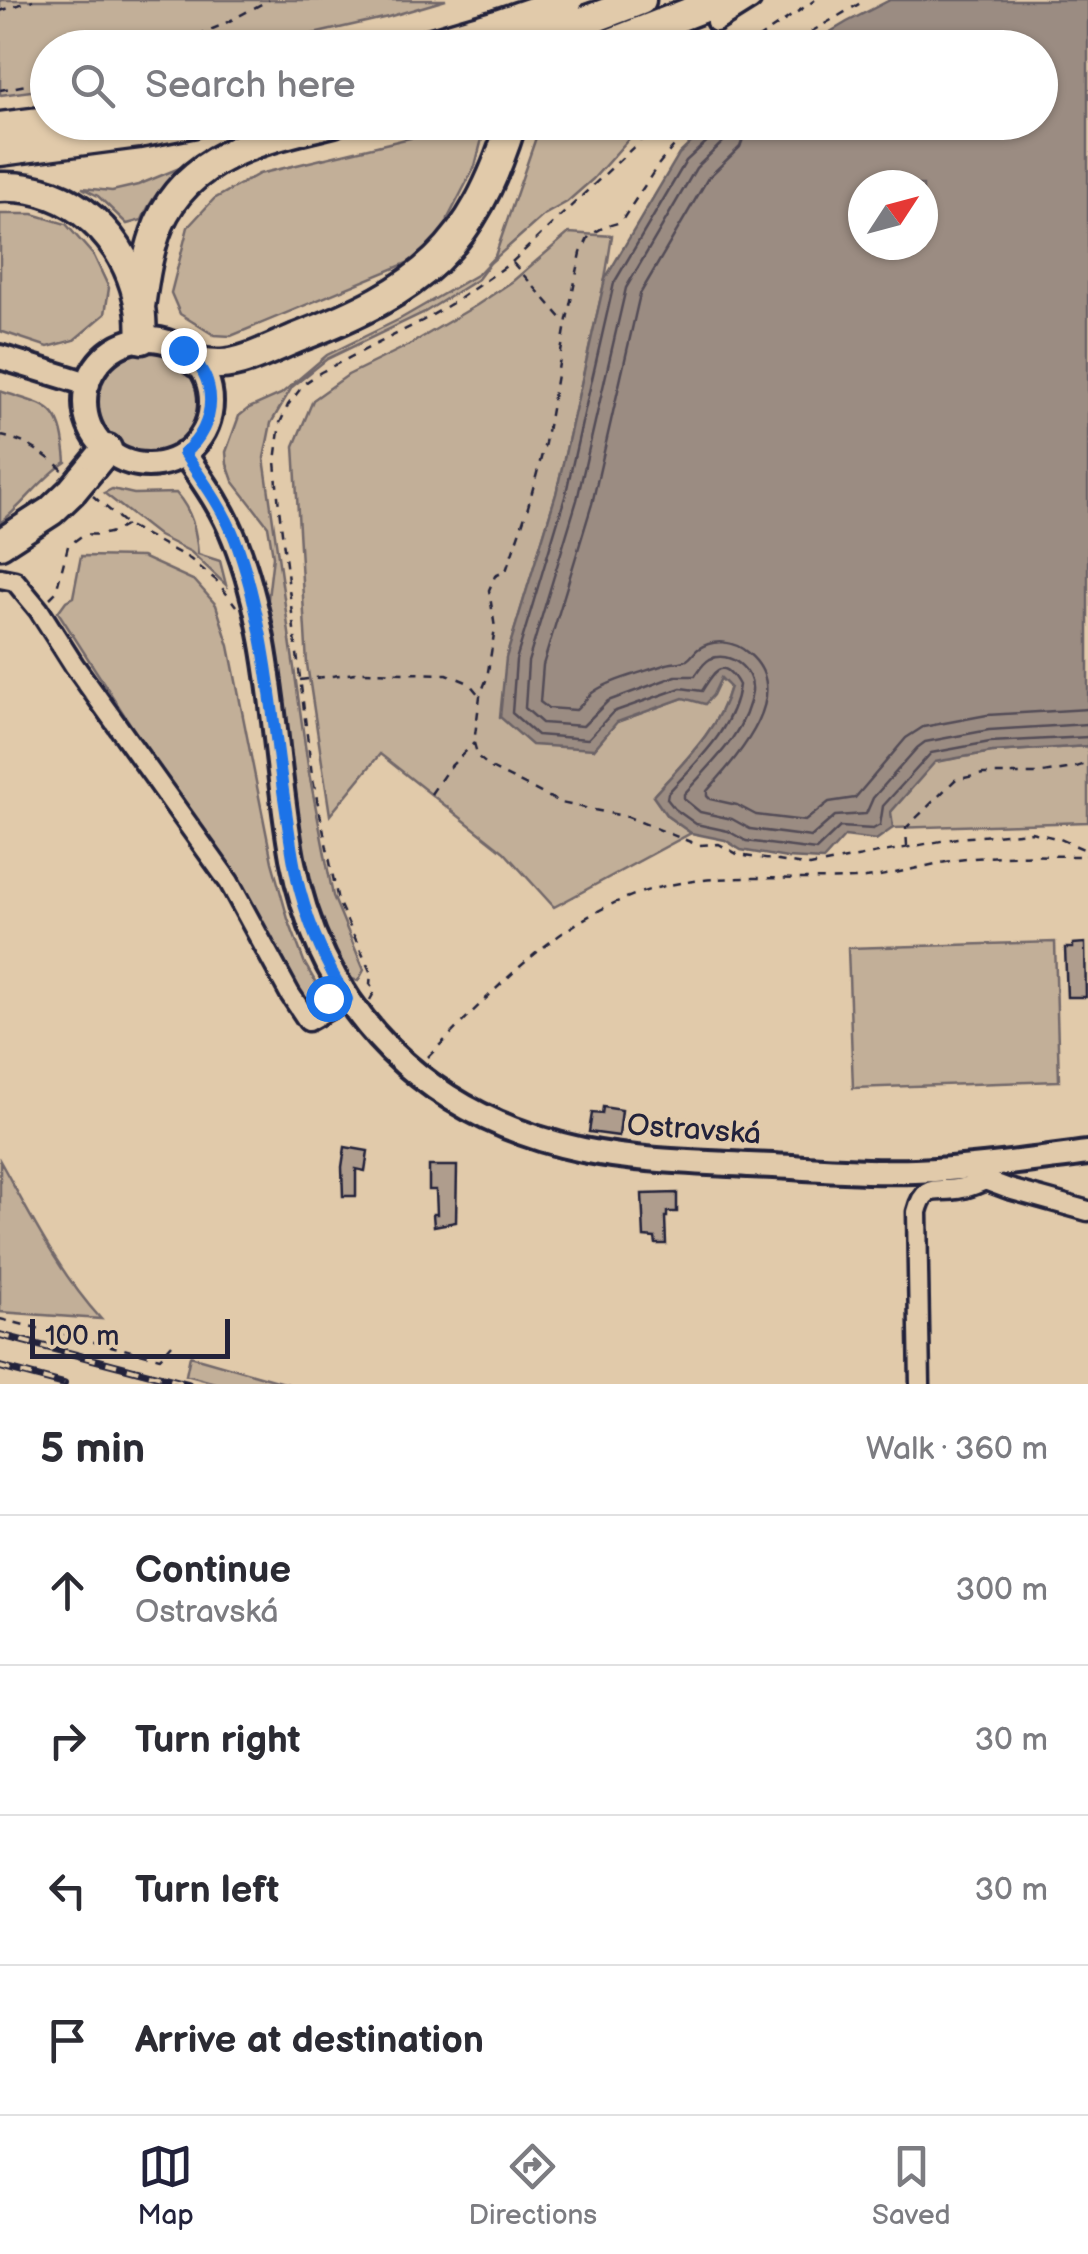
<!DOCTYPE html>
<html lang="en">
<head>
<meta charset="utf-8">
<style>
  body { margin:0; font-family:"Balsamiq Sans",sans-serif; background:#f2f2f3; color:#2b2b33 }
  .compass { position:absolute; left:848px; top:170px; width:90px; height:90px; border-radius:50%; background:#fff; box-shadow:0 2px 8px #0004; rotate:54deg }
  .scale { position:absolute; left:30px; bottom:25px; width:200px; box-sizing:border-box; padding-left:10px; border:5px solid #22223b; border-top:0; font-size:28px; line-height:35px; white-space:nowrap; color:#22223b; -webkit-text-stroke:8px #e1caaa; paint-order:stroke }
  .stop { position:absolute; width:30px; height:30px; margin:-22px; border:8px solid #1a73e8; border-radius:50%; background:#fff }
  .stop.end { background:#1a73e8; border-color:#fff; box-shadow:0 2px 10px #0008 }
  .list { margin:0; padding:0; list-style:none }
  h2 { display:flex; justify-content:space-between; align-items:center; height:130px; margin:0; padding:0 40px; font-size:42px }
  h2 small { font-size:32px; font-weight:400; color:#7c7c81 }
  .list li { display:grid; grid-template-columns:65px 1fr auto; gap:30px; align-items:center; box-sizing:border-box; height:150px; padding:0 40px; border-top:2px solid #e1e1e2 }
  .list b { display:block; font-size:38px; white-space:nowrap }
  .list p { margin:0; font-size:32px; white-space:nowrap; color:#7c7c81 }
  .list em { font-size:32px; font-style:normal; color:#7c7c81 }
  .icon { flex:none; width:55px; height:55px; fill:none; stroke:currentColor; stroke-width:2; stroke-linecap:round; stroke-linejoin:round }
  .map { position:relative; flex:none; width:1088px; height:1384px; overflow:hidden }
  .search { position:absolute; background:#fff; box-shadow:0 2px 8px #0004; left:30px; right:30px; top:30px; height:110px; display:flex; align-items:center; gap:25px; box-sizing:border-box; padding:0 35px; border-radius:55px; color:#7c7c81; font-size:38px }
  .sheet { height:730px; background:#fff }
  nav { display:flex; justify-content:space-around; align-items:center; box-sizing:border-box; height:140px; border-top:2px solid #e1e1e2; background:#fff; font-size:28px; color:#7c7c81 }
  nav a { display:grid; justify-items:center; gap:5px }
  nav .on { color:#22223b }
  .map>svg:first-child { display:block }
  .green { fill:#c2af98; stroke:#72686a; stroke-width:2.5 }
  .water { fill:#9b8c82; stroke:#6b6266; stroke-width:2.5; fill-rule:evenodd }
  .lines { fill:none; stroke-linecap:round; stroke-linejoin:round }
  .shore { stroke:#524c57; stroke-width:2.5 }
  .building { fill:#af9d8d; stroke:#22223b; stroke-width:2.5 }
  .minor-casing { stroke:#22223b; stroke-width:25 }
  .major-casing { stroke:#22223b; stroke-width:30 }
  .highway-casing { stroke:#22223b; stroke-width:35 }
  .path { stroke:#22223b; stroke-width:2.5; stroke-dasharray:8 8; stroke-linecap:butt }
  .minor { stroke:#e1caaa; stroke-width:18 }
  .major { stroke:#e1caaa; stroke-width:22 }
  .highway { stroke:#e1caaa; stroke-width:28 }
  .rail-casing { stroke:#22223b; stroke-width:8 }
  .rail { stroke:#e1caaa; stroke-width:4; stroke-dasharray:11; stroke-linecap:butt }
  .highway-bridge-casing { stroke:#22223b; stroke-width:35; stroke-linecap:butt }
  .highway-bridge { stroke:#e1caaa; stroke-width:28 }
  .route { stroke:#1a73e8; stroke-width:12 }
  .labels { text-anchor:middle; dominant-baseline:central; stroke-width:8; stroke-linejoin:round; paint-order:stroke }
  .street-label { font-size:30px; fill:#22223b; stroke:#e1caaa }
</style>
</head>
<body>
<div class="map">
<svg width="1088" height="1384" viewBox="0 0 1088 1384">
  <rect width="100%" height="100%" fill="#e1caaa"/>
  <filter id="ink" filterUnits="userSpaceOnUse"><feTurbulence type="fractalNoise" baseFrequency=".01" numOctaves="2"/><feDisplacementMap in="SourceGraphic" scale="20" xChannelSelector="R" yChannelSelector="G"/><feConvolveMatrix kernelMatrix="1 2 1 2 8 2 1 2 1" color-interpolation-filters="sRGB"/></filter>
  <g filter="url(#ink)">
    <path class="green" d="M0,0h446l-58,17 -132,30 -208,1 -1,41 -47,6z
      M473,123h13l-11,43 -27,52 -3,26 -24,23 -7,-7 -183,76 -17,-1 -34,-21 -9,-21 17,-66 26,-28 45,-25z
      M541,123h102l-50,56 -26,23 -23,13 -54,48 -12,16 -53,33 -98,47 -35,28 -21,36 -7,35 45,315 24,123 31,74 -6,11 -12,-4 -36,-80 -22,-134 -21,-156 6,-51 -5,-30 -35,-45 -6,-17 -1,-12 13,-36 10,-8 32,-14 46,-39 73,-36 78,-45 17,-18z
      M182,167c-17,15 -31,31 -40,53l-15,4 -29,-28 -16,-8 30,3 26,-6z
      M0,214h33l33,10 28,32 15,32 -4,26 -31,26 -26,7 -48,-16z
      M569,233l43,3 -7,43 -49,215 -50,164 88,91 22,-27 67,-24 37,-20 10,8c-12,45 -47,76 -77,110l14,20 24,17 -137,74 -50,-55 -124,-98 -50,61 -23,-151 -13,-218 19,-46 35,-25 61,-30 68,-40 36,-24z
      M92 403a55 55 0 1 1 110 0a55 55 0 1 1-110 0Z
      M0,391c51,17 61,12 66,71 -26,17 -42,43 -66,61z
      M112,489l22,5 42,-1c16,18 20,37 22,61l22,7 6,24 -35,-33 -32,-16 -55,-43z
      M81,556l61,1 53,24 21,24 13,41 43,216 16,57 17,45 22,38 -8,6h-8l-9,-8 -69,-126 -70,-99 -105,-163 8,-11 7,-4z
      M1088,746v76l-195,6 -3,-16 44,-50 58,-10z
      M1055,942l4,139 -206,7 -5,-140z
      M0,1161c30,54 59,112 101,158l-101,-7z
      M190,1356l98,28h-69l-33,-9z"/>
    <path class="water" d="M890,0h198v746l-96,6 -57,10 -44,50 2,16 -17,12 -31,-4 -22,24 -36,-2 -46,-8 -16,-10 -34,-7 -24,-17 -14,-20c30,-34 65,-65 77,-109l-9,-9 -8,17 -8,9 -22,-6 -66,24 -23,27 -62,-4 -32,-28 6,-59 50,-164 49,-215 74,-125 33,-31 328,-1v-74l-235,-1 42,-25zM863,185h60v60h-60z"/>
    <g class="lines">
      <path class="shore" d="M718,122l-2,11 -30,28 -72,122 -49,214 -49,163 -4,53 25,22 51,4 25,-27 68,-24 21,3c11,-17 20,-37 37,-6 -5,44 -43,77 -71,108l-1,6 8,10 21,15 32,7 18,10 70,9 24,-23 33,2 7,-4 3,-19 48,-53 59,-11 98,-5
        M731,122l-4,16 -31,30 -70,120 -49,212 -49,162 -3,46 17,15 41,3 25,-25 68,-25h19c4,-6 8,-13 15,-17 20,-9 44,11 42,32 -5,41 -41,73 -68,103v5l16,13 32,7 18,10 61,8 24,-21 31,-2 7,-16 44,-50 8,-6 64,-12 99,-6
        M746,122l-2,14 -4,11 -32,31 -68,116 -48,210 -49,161 -3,37 8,6 28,2c6,-5 10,-12 16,-17 17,-13 52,-21 72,-28 7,-3 17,-2 23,-5 5,-3 7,-8 11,-11 16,-11 36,-8 50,4 49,40 -12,105 -41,138v5l3,3 27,6 19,10 49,6 24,-19 26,-4 51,-60 17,-11 64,-12 101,-6"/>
    </g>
    <path class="building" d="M1085,943l1,54h-19l-2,-49h8v-4z
      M603,1107l19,3 -3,26 -30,-4 3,-19 10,1z
      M345,1147l23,4 -3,20 -9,-2v27h-13l-1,-29z
      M429,1166h28l-1,56 -22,4 -1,-12h4l-1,-24h-7z
      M677,1193v19h-10v5h-2l1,27h-10l-1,-6 -11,-1 -2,-43z"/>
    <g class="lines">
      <defs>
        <path id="minor" d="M716,22l35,-22
          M0,578l15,3 24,29 35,55 155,217 61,112 18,27 39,-22
          M984,1171l1,9 24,9 79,22
          M920,1384l-3,-172c8,-31 20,-18 45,-24 8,-1 16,-5 23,-8"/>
        <path id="major" d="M85 402a63 63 0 1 1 126 0a63 63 0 1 1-126 0Z
          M0,357l88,27
          M184,453c19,28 38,54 50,85 40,99 39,215 58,320 30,156 135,259 291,292 54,11 110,12 165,15 56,2 112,8 167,6 58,-2 116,-11 173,-18"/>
        <path id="highway" d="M596,17l45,-17
          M415,48l82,-24
          M598,48l124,-48
          M0,127l48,-6
          M0,151l138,-18 57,-11
          M0,187c73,-3 128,51 140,121 2,10 1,21 2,31
          M140,307c4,-28 8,-57 19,-83 30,-70 107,-86 174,-102
          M196,362c8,1 16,2 23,2 23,1 59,-19 80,-27 122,-47 173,-87 213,-215
          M82,479l25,-30
          M0,544l51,-33 21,-20"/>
      </defs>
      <use href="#minor" class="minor-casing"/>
      <use href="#major" class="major-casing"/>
      <use href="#highway" class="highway-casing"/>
      <path class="path" d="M0,11l33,-11
        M167,48l55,-23 47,-25
        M744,48l71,-48
        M783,48l83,-48
        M0,90l48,-9
        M694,122l-36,43 -37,57 -17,5 -15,9 -8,17 -15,71 -21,119 -17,64 -22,64 -11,5 -6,14 6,38 -8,50 -7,18 -6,47 4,14 15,12 68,34 67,14 70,28 21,-1 20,11 71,11 147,-28 74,-6 29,7 28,12
        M513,263l51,58
        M0,436c24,3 46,19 64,35
        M93,496l34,29 63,34 26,21 20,26
        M50,598l6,-6 12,-46 16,-12c17,1 28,1 42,-9
        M300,680l64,-8 83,2 22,9 10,12
        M431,794l17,-25 26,-26
        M907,846l-1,-18 49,-48 28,-6h54l36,-6 15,-5
        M370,1000l5,-9 -5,-7 1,-11 -33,-72 -26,-126 -33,-267 -4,-47 5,-38 8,-18 17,-22 16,-11 101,-51 34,-20 56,-39 148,-140
        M428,1057c75,-75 147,-160 259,-175 55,-8 111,-1 167,-3 38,-2 74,-16 112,-20 40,-5 82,-3 122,-3
        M0,1319l160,39 12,-14"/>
      <use href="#minor" class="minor"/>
      <use href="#major" class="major"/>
      <use href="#highway" class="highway"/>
      <defs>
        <path id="rail" d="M0,1335l188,49
          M0,1367l64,17"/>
      </defs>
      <use href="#rail" class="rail-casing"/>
      <use href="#rail" class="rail"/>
      <defs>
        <path id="highway-bridge" d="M497,24l71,-24
          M505,48l91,-31
          M72,491l10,-12"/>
      </defs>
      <use href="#highway-bridge" class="highway-bridge-casing"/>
      <use href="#highway-bridge" class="highway-bridge"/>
    </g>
  </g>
  <g class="lines" filter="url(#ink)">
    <path class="route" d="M183,350c37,27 35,75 1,103 19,28 39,55 51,86 32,86 37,182 51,272 4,27 7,56 15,83 10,37 26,72 46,105l-13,7 -6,-8"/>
  </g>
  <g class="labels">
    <g class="street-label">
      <text transform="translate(694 1130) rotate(4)">Ostravská</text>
    </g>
  </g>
</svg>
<svg class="compass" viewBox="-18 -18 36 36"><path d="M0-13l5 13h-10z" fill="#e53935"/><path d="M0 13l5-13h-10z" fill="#7c7c81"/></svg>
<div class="scale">100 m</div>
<div class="stop" style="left:328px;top:998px"></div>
<div class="stop end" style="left:183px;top:350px"></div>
<div class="search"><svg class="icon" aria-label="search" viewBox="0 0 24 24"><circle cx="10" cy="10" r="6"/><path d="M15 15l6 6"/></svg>Search here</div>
</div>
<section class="sheet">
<h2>5 min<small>Walk · 360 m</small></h2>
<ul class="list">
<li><svg class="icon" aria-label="ahead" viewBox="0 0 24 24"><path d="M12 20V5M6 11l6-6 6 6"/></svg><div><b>Continue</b><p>Ostravská</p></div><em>300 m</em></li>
<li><svg class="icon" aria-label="right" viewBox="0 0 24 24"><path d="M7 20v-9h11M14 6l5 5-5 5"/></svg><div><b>Turn right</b></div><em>30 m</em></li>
<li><svg class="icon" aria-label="left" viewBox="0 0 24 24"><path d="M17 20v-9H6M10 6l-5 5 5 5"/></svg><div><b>Turn left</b></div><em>30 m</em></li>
<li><svg class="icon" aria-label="arrive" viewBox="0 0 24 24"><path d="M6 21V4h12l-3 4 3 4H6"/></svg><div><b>Arrive at destination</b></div></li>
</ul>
</section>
<nav>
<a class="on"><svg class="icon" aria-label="map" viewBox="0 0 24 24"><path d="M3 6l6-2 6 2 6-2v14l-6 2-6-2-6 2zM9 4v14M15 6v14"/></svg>Map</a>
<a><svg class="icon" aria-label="directions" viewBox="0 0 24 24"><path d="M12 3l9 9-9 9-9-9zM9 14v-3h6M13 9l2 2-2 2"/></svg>Directions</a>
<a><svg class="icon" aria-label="saved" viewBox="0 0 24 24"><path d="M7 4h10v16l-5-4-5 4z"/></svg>Saved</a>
</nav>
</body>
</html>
